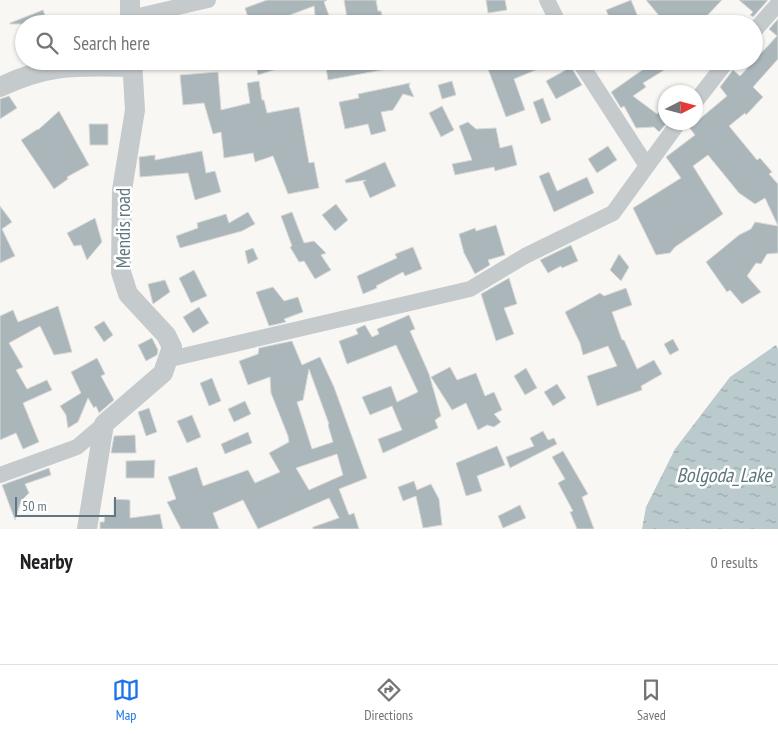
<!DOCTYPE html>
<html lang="en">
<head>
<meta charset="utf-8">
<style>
  body { margin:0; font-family:"PT Sans Narrow",sans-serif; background:#f2f2f2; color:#202124 }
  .compass { position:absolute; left:658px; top:85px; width:45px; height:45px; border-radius:50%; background:#fff; box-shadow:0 1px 4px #0004; rotate:84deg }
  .scale { position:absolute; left:15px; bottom:12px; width:101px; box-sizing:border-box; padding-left:5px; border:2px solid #607682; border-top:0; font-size:14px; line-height:18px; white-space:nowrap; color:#607682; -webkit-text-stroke:4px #fff; paint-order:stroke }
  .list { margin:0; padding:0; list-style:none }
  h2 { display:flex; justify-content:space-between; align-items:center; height:65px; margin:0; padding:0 20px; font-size:21px }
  h2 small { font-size:16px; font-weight:400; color:#757577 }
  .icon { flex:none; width:28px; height:28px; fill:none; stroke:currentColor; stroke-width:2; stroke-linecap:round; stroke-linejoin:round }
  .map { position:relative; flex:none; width:778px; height:529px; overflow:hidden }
  .search { position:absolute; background:#fff; box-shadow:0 1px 4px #0004; left:15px; right:15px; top:15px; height:55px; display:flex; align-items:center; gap:12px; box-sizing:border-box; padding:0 18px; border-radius:28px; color:#757577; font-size:19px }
  .sheet { height:135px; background:#fff }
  nav { display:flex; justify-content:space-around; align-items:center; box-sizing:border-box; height:70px; border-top:1px solid #e0e0e0; background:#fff; font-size:14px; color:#757577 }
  nav a { display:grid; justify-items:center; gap:2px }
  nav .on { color:#1a73e8 }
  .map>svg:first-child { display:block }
  .water { fill:url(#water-ripples) }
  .building { fill:#abb6ba; stroke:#d9d9d7; fill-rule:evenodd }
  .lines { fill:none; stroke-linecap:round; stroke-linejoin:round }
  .minor { stroke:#c5cacd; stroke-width:16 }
  .tertiary { stroke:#c5cacd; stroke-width:20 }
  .labels { text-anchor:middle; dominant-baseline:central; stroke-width:5; stroke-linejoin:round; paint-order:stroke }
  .street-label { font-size:19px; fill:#607682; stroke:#fff }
  .water-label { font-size:20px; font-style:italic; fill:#5b767c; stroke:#fff }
</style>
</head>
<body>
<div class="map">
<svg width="778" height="529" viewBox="0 0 778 529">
  <defs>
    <pattern id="water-ripples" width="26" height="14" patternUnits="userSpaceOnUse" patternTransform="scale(1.25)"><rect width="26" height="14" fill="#bbcacd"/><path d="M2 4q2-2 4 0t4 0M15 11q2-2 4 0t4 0" fill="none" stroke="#9ba9ac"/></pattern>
  </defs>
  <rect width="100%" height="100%" fill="#f8f7f4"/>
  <path class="water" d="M776,345l2,4v180h-136l4,-22 29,-58 55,-72z"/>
  <path class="building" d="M267,0h60l-3,2 8,22h-16l-2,-18 -48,18h-16l-5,-16z
    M344,0h32l2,11h3l3,13h-36z
    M486,0h19l2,10 -19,3z
    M631,0l10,24h-29l-6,-14z
    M646,0h76l-23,24h-33z
    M739,0h29l-15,17 -3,-2 3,-3z
    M43,10l5,14h-38v-1z
    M778,19v40l-25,28 10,10 -17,18 -1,-2 -16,13 28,34 3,-2 12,14 -3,2 9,10v69l-11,1 -6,10 -5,-1 -9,13 14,16 -19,12 -12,-14 -3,2 -21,-30 33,-27 12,-6 4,-7 23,4 -13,-28 -10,6 -16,-11 -31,-38 -15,11 30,48 -48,33 -5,6 -14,2 -23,-47 48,-30 -15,-21 29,-22 -7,-9 1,-4h7l31,-26 -7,-9 13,-17 7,6 37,-40 -8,-7z
    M255,61h37v3l-34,11z
    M325,61h73v6l-70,13z
    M485,61h70v1l-41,17 11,31 -19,7z
    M645,61h34l-36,22 3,4 -13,9 24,18 9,-8v18l-7,8 -5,-5 -18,1 -12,-22 -3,2 -10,-16 37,-26z
    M571,67l11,18 -26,14 -10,-18z
    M218,72l3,38 29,-7 -3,-20 12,-2 3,19h2l3,13 32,-6 10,56 5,-1 5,26 -31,6 -15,-38 -18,6 -2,-9 -29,5 -3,-26 -8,2 -9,-31 -21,2 -3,-30z
    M452,81l4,14 -14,4 -4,-14z
    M410,83l-1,3 5,11 -11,-3 -10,16 -12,2 5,19 -15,4 -3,-11 -23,5 -6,-27 20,-4 -1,-4z
    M9,96l8,12 -17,11v-20z
    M543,98l8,22 -10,4 -8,-22z
    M442,106l12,24 -13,7 -12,-24z
    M59,111l30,54 -22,12 1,2 -14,10 -33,-49 17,-11v1z
    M468,122l8,7 20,-1 4,20 12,-3 5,20 -22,6 -1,-4 -39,8 -3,-11 20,-4 -13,-34z
    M89,124h19v21h-18z
    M608,146l9,14 -20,13 -9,-14z
    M202,151l4,22 9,-2 6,21 -26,8 -7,-27 -48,4 -1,-20 16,-2v5z
    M385,162l11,24 -26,12 -7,-16 3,-2 -20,3 -1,-3z
    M549,172l8,19 30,-14 7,16 -40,19 -15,-36z
    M336,204l12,16 -13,11 -13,-16z
    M0,206l12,16 -10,7 13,27 -15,7z
    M248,212l7,12 -13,7 -62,17 -4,-12 22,-8 -1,-5 29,-9 3,9z
    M292,212l12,31 10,-2 12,12 -5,2 10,15 -16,9 -11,-18 -5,1 -9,-15 2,-1 -11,-30z
    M95,218l7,24 -15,18 -6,-15 -7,1 -7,-13z
    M496,225l9,30 -17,5 2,5 -15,9 -11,-21 -5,-19 16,-6 1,3z
    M571,245l7,16 -16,7 -1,-2 -13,7 -8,-13z
    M413,247l9,22 -17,7 -2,-4 -27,14 1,2 -14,6 -6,-18 40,-18 -2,-4z
    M253,248l5,11 -10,5 -3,-13z
    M619,254l10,13 -8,14 -11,-11z
    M194,270l13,26 -16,7 -12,-25z
    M509,278l8,26 -13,4 10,26 -18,7 -15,-47z
    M165,280l5,12 -17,12 -5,-20z
    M273,287l11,14 14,-4 5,15 -19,7 2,3 -17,4 -13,-34z
    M626,288l6,17 -20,7 10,28h2l13,29 17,-9 8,14 -21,12 1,4 -45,16 -10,-30 30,-10 -9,-20 -25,9 -3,-12 -15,-31 35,-19 4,3z
    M58,306l14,46 -18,3 -14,-29 -31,17 14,24 -7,3 11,19 20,-9 5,10 -29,13 16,39 -16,7 -7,-16 -16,7v-124l13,-6 5,12z
    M199,307l10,16 -16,10 -10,-16z
    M409,315l6,14 -5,2 19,43 12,42 -6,4 3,8 -55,25 -5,-14 24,-9 -10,-24 -22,9 -8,-18 29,-11 6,16 21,-10 -22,-47 -49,19 -8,-23 19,-7 -2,-5 9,-4 7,12 7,-3 -2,-5z
    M104,321l9,14 -9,7 -10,-15z
    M152,338l6,12 -1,5 -11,6 -8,-16z
    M673,339l6,11 -9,5 -6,-11z
    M292,341l10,24 18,-8 14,30 33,91 -28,11 10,26 5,-2 5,16h-46v-2l26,-9 -10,-20 -71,31 -15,-29 -30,13 6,16h-38l-14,-27 9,-3 -8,-22 29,-10 6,19 45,-16 7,13 25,-11 -11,-19 20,-11 -1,-6 -17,-43 -1,-16 -22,8 -9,-24 19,-7 1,-6zM309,369l20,55 -1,1 5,17 -21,7 -15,-47 6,-2zM337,454l6,21 -34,15 -13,-22z
    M97,358l8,16 -4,2 13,24 -15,13 -3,-7 -2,2 -6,-10 -10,24 -10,6 -2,-13 -6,-9 21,-13 -10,-21z
    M450,367l7,13 19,-7 9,23 9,-4 8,18 -8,4 7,8 -7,5 -7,-2 -9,5 -12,-27 -14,7 -21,-33z
    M526,368l11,20 -12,7 -11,-19z
    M212,378l9,23 -12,5 -9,-23z
    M557,384l9,14 -13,8 -9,-14z
    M245,401l6,13 -17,8 -6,-13z
    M149,408l8,24 -11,4 -8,-24z
    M192,415l9,22 -14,6 -10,-22z
    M543,431l5,9 6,-2 3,6 -47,24 -4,-11 28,-11 -4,-8z
    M248,432l4,11 -27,11 -4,-10z
    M135,435l1,18h-25l3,-17z
    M497,446l8,19 -28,11 5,15 -16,5 -10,-33z
    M563,451l25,43 -6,3 12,32h-17l-7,-17 3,-1 -15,-28 7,-4 -13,-22z
    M155,460l-1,18h-28v-17z
    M49,468l2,7 -26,9 4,9 -8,8 -6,19 -13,-35z
    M414,481l3,9 14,-6 8,15 3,26 -19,3 -7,-32 -13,5 -5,-14z
    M114,499l16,1v18l30,-4 3,15h-63v-7h4l1,-7 9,1z
    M520,505l6,13 -23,10 -5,-12z"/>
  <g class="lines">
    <path class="minor" d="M547,0l12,24
      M130,18l78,-18
      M754,31l24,-27
      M696,101l31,-40
      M647,166l32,-44
      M170,359l300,-70 55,-33 88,-43 34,-47 -68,-105
      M0,475l77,-28 27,-23"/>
    <path class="tertiary" d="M130,0v24
      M0,87c51,-24 78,-21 132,-20
      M87,529l17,-105 59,-51 9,-26 -6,-12 -38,-41 -7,-22 1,-82 13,-80 -3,-49"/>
  </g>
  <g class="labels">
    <g class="street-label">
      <text transform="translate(123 228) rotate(-90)">Mendis road</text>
    </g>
    <g class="water-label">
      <text x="724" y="475">Bolgoda_Lake</text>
    </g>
  </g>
</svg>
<svg class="compass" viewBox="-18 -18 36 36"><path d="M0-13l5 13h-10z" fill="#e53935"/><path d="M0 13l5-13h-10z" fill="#757577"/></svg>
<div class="scale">50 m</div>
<div class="search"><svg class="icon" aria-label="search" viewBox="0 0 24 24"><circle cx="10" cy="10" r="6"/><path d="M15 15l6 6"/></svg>Search here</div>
</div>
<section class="sheet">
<h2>Nearby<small>0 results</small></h2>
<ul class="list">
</ul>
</section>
<nav>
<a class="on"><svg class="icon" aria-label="map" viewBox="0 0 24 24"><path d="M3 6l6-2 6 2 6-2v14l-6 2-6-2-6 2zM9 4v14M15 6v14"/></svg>Map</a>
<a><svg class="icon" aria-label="directions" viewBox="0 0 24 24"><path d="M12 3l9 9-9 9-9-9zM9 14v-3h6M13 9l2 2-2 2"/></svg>Directions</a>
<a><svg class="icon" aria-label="saved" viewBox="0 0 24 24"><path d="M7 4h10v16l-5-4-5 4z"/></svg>Saved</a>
</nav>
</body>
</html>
